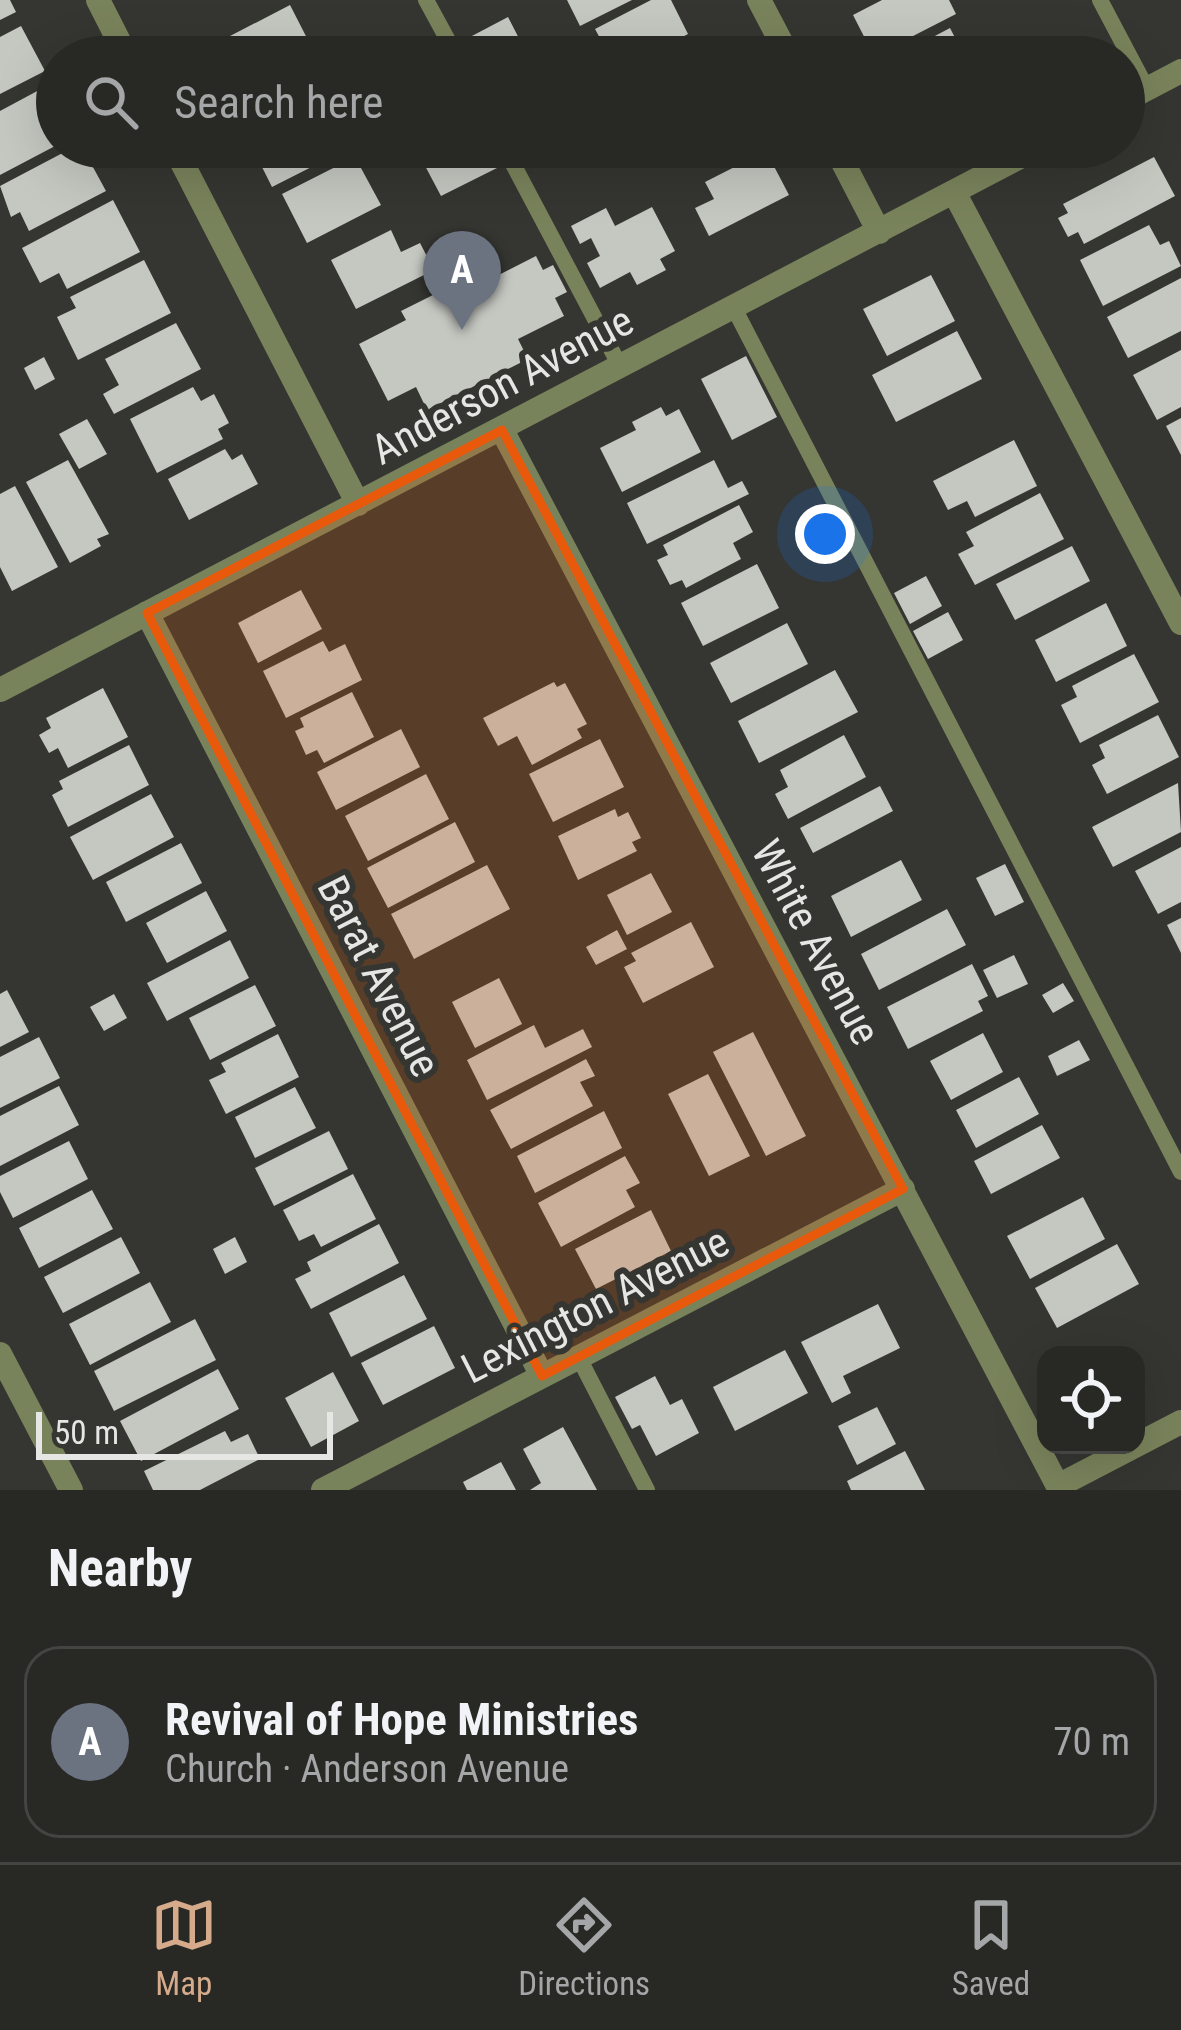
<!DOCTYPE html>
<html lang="en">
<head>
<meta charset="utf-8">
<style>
  body { margin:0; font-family:"Roboto Condensed",sans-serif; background:#30302d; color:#f1f3f6 }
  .controls { position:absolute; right:36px; bottom:36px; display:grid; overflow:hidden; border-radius:24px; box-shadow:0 12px 48px #0002 }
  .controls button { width:108px; height:108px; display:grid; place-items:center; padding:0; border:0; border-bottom:3px solid #444442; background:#282825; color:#f1f3f6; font:60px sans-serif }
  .scale { position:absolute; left:36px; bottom:30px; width:297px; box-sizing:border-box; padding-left:12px; border:6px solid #e6e7e4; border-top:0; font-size:33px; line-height:42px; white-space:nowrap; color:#e6e7e4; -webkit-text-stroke:9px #353631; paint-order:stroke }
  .you { position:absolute; left:825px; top:534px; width:42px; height:42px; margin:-30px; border:9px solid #fff; border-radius:50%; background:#1a73e8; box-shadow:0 0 0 18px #1a73e833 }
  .badge { display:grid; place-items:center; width:78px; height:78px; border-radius:50%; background:#d6ab8b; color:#fff; font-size:39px; font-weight:700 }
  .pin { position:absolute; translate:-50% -99px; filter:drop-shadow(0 3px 6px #0008) }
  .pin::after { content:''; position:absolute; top:63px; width:42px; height:36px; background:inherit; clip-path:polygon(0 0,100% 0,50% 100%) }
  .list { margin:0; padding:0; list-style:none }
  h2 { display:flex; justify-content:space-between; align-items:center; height:156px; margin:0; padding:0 48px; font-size:51px }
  h2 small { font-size:39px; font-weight:400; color:#a5a6a7 }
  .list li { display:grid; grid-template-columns:78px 1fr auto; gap:36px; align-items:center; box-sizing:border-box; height:192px; margin:0 24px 24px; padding:0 24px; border:3px solid #444442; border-radius:36px }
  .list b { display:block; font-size:45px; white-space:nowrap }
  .list p { margin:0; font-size:39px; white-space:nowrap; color:#a5a6a7 }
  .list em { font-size:39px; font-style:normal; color:#a5a6a7 }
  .icon { flex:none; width:66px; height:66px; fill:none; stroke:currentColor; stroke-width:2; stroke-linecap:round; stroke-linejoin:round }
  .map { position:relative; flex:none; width:1181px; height:1490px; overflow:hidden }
  .search { position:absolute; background:#282825; box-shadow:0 12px 48px #0002; left:36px; right:36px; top:36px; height:132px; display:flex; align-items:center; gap:30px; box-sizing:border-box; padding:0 42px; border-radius:66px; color:#a5a6a7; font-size:45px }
  .sheet { height:372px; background:#282825 }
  nav { display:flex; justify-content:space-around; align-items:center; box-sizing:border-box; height:168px; border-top:3px solid #444442; background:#282825; font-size:33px; color:#a5a6a7 }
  nav a { display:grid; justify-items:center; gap:6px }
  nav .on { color:#d6ab8b }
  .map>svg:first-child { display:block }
  .building { fill:#c5c7c1 }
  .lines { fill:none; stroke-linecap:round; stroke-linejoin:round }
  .lane { stroke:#79835b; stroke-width:16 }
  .street { stroke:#79835b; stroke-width:24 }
  .marked { fill:#e8590c; fill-opacity:0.2; stroke:#e8590c; stroke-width:9; stroke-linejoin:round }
  .labels { text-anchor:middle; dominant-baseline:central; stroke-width:12; stroke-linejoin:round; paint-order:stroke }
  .street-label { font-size:42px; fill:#e6e7e4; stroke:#353631 }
</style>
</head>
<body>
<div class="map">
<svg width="1181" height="1490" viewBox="0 0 1181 1490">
  <rect width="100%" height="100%" fill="#353631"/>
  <path class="building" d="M0,0h10l6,12 -16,8z
    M567,0h65l-52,26z
    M651,0h20l17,34 -44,23h-49l-6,-12 12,-5 -6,-11z
    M882,0h67l7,14 -82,42 -21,-41z
    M290,5l20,39 -25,13h-75l-5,-8z
    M508,17l17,33 -12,7h-32l-11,-20z
    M21,26l24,45 -45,23v-57z
    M950,28l15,29h-70z
    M690,40l9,17h-41z
    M41,89l16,29v27l-57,30v-64z
    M74,147h8l24,44 -77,40 -9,-19 -9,5 -11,-31z
    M252,147h99l-79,40z
    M453,147h33l11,21 -56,28 -18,-34z
    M654,147h50l-40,20z
    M766,151l23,44 -80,41 -14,-28 19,-9 -9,-17z
    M355,157l26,48 -74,38 -25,-49z
    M1154,157l21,39 -91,48 -6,-12 -10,5 -10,-19 10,-5 -5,-9z
    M113,200l27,52 -73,37 -8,-16 -19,10 -18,-35z
    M652,207l23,44 -15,8 6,11 -29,15 -7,-13 -30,16 -13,-25 13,-7 -9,-18 -11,6 -9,-18 35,-18 9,18z
    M1149,225l11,20 9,-4 12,25 -78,40 -23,-46z
    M391,230l10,22 19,-9 14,27 -78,39 -25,-49z
    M536,256l7,14 10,-5 14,27 -12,6 9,18 -46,23 10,20 -101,51 -11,-23 -28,14 -29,-57 47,-24 -5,-9 74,-37 6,10z
    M144,260l27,53 -93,47 -21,-43 19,-9 -6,-11z
    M931,275l24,46 -68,35 -24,-47z
    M1181,278v53l-53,27 -21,-41z
    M176,323l25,46 -87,45 -11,-20 16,-9 -14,-26z
    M957,331l25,48 -86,43 -24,-47z
    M1181,350v57l-24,13 -24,-45z
    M746,356l31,61 -45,23 -31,-61z
    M44,357l11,22 -20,11 -11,-22z
    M193,387l8,14 13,-7 15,29 -11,6 5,10 -66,34 -27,-54z
    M661,407l5,9 13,-7 22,43 -79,40 -22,-44 36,-18 -4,-8z
    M1181,418v37l-15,-29z
    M87,419l20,35 -28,15 -20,-35z
    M1014,440l23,46 -62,31 -8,-16 -19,9 -15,-29z
    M225,449l7,11 10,-6 16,30 -69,36 -21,-41z
    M68,460l41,74 -12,5 4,7 -31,17 -44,-81z
    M714,460l14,28 14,-7 7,13 -102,50 -20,-41z
    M15,486l43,81 -46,24 -12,-24v-73z
    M1040,493l24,46 -89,46 -17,-31 16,-8 -8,-14z
    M739,505l14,27 -20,11 8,16 -55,29 -4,-8 -12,5 -13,-25 11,-5 -5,-10z
    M1072,546l18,35 -75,39 -19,-36z
    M757,564l22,44 -76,38 -22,-43z
    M926,576l16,30 -32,18 -16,-31z
    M301,590l21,39 -64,34 -20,-40z
    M1106,603l21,43 -71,36 -21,-42z
    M948,612l15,28 -35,19 -15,-28z
    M787,623l21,41 -77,39 -21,-40z
    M323,641l6,11 16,-8 17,36 -76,38 -23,-47z
    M1134,654l25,48 -79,41 -19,-38 16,-8 -5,-11z
    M835,670l23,42 -99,51 -21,-42z
    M554,682l3,5 8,-4 22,41 -10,5 5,9 -50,27 -15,-29 -19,10 -15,-28z
    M103,688l25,49 -60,31 -10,-20 -9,5 -10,-18 12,-7 -5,-10z
    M352,692l22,45 -50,26 -7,-13 -11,5 -11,-24 9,-4 -4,-9z
    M1158,715l21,42 -72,37 -15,-29 13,-7 -6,-13z
    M401,729l19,38 -84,43 -19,-38z
    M844,735l22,42 -78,42 -13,-25 13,-7 -8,-17z
    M600,739l24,48 -71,35 -24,-48z
    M129,745l20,40 -81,42 -16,-32 11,-6 -4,-8z
    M426,774l23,45 -81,42 -23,-45z
    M1178,783l3,49 -68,35 -21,-40z
    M880,786l13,25 -80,42 -13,-25z
    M151,794l23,43 -81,43 -23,-43z
    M615,809l3,8 10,-5 13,26 -9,4 5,9 -59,29 -20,-44z
    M455,822l20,40 -87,46 -21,-40z
    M181,843l21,40 -76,39 -20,-40z
    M1181,847v55l-23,12 -23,-43z
    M901,860l21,40 -71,37 -20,-41z
    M1005,864l19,38 -29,14 -19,-38z
    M487,865l23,44 -96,50 -23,-45z
    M651,873l21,39 -45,23 -20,-40z
    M206,891l21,40 -60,32 -21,-40z
    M947,909l19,36 -87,45 -18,-36z
    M1181,918v35l-14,-28z
    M691,922l23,45 -71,36 -19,-36 12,-6 -5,-8z
    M617,930l10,19 -31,16 -10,-18z
    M230,940l19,38 -82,43 -20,-38z
    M1014,955l14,29 -31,14 -14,-28z
    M972,964l16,32 -10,5 5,10 -75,38 -21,-42z
    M499,978l23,46 -47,24 -23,-46z
    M1063,983l11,18 -21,12 -11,-18z
    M255,985l21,41 -66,34 -21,-42z
    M7,990l22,42 -29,15v-53z
    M114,994l13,24 -23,13 -14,-24z
    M534,1025l11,23 38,-19 9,18 -105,53 -20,-40z
    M753,1032l53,104 -40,20 -53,-104z
    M983,1033l20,39 -52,28 -21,-39z
    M278,1034l21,43 -73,37 -17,-34 17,-8 -5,-9z
    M39,1037l21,41 -60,30v-51z
    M1079,1040l11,20 -33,16 -9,-20z
    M586,1059l9,17 -15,6 13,24 -82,43 -21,-39z
    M708,1074l42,82 -41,20 -41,-82z
    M1019,1077l20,37 -63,34 -20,-38z
    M59,1086l20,39 -79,41v-50z
    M295,1087l21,41 -61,30 -20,-41z
    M604,1111l18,37 -87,45 -18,-37z
    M1042,1125l18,33 -69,36 -17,-33z
    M329,1131l19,38 -74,37 -19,-38z
    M69,1141l19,38 -75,39 -13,-26v-16z
    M625,1156l15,27 -14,7 9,17 -74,40 -23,-44z
    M353,1174l23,45 -55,28 -7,-13 -15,7 -16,-31z
    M92,1190l21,39 -74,39 -20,-40z
    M1083,1197l22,42 -75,40 -23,-43z
    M651,1210l20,41 -75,38 -21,-40z
    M379,1224l20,39 -88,46 -16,-30 16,-8 -4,-9z
    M121,1237l19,36 -77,40 -19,-36z
    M235,1237l12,25 -22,12 -12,-25z
    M1117,1244l22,40 -82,44 -22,-40z
    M404,1275l23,44 -76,38 -22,-44z
    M150,1282l21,40 -81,43 -21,-41z
    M878,1304l22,44 -57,28 8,17 -19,10 -31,-61z
    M195,1319l21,41 -102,51 -20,-40z
    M434,1326l21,42 -72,37 -22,-42z
    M785,1350l23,43 -73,38 -22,-44z
    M218,1369l21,40 -98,52 -21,-40z
    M333,1372l26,49 -48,26 -26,-49z
    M655,1376l15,29 12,-6 17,34 -43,23 -16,-31 -8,4 -17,-32z
    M877,1407l19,37 -39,21 -19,-39z
    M563,1427l34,63h-67l11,-7 -18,-34z
    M225,1431l6,11 17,-8 12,25 -60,31h-47l-9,-19z
    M905,1451l20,39h-74l-4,-9z
    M501,1462l15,28h-49l-4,-8z"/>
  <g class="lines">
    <path class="lane" d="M426,0l31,57
      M1100,0l47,89
      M504,147l117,221
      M734,308l447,864
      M579,1358l68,132"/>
    <path class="street" d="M98,0l29,57
      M759,0l30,57
      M1124,101l57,-30
      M174,147l184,357
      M835,147l44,85
      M954,192l227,431
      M502,430l558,1060
      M147,613l395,763
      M0,690l1039,-543
      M0,1354l71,136
      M1058,1486l123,-64
      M323,1490l580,-301"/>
  </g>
  <path class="marked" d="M502,430l401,759 -361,187 -395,-763z"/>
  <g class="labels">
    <g class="street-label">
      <text transform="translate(502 385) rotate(-28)">Anderson Avenue</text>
      <text transform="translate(816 942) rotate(62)">White Avenue</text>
      <text transform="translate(379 976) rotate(63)">Barat Avenue</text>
      <text transform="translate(595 1305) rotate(-27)">Lexington Avenue</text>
    </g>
  </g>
</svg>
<div class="controls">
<button><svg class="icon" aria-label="locate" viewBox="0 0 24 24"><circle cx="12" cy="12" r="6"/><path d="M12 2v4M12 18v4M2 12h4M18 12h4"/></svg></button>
</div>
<div class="scale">50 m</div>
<div class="you"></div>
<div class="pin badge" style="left:462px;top:330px;background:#6b7280">A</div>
<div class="search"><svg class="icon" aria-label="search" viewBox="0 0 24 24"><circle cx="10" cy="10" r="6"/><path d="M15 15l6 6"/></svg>Search here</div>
</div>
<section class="sheet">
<h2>Nearby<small></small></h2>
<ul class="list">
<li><span class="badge" style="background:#6b7280">A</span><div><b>Revival of Hope Ministries</b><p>Church · Anderson Avenue</p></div><em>70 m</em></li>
</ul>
</section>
<nav>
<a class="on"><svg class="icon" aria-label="map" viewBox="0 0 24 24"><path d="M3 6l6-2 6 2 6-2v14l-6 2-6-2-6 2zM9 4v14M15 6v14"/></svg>Map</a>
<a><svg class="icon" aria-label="directions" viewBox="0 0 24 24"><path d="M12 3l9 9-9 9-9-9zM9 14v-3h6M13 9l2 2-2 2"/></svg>Directions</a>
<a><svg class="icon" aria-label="saved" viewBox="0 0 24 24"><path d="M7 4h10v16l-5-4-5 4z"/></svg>Saved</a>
</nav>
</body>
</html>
